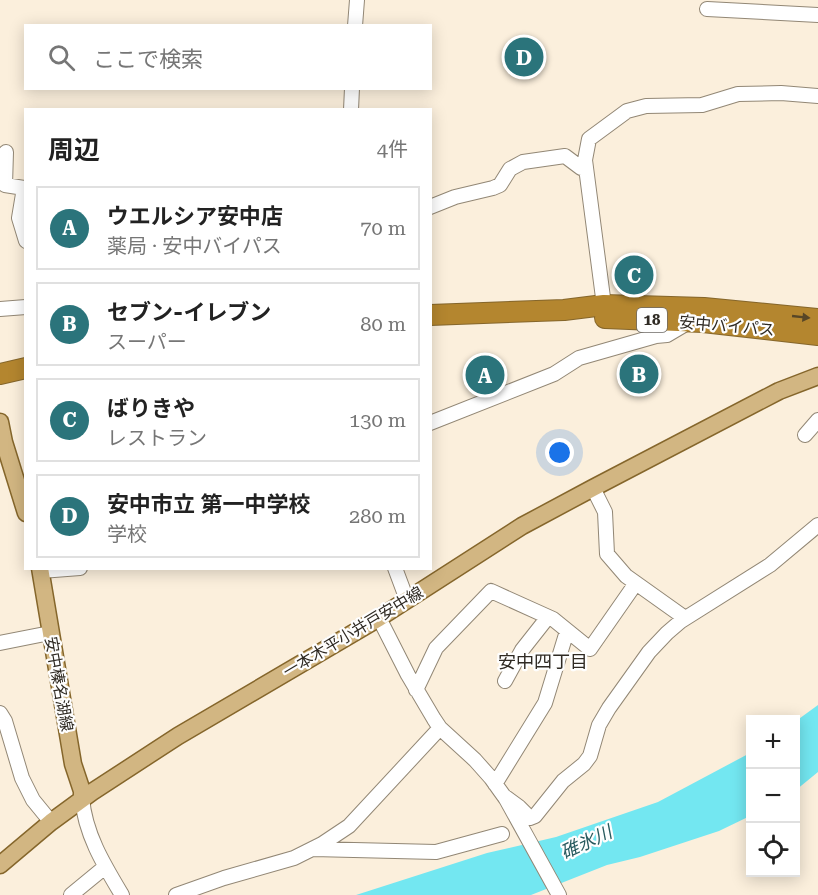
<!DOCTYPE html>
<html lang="ja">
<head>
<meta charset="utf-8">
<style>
  body { margin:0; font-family:"Roboto Serif","Noto Sans JP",serif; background:#f2f2f2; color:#222 }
  .controls { position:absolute; right:18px; bottom:18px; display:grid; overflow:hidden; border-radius:0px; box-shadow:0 3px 15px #0003 }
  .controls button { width:54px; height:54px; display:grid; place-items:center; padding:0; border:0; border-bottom:2px solid #e0e0e0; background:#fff; color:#222; font:30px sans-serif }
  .you { position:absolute; left:560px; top:453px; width:21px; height:21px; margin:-15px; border:4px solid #fff; border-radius:50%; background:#1a73e8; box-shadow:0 0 0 9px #1a73e833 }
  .badge { display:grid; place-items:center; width:39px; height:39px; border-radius:50%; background:#2b747b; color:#fff; font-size:20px; font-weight:700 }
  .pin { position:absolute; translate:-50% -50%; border:3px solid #fff; box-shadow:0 2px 6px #0006 }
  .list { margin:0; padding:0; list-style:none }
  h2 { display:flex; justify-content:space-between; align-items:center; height:78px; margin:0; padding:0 24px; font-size:26px }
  h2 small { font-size:20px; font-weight:400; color:#767676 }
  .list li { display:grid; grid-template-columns:39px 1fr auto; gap:18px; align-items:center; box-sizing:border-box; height:84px; margin:0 12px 12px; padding:0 12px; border:2px solid #e0e0e0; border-radius:0px }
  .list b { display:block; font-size:22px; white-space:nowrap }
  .list p { margin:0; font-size:20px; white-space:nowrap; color:#767676 }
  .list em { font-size:20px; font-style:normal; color:#767676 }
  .icon { flex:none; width:33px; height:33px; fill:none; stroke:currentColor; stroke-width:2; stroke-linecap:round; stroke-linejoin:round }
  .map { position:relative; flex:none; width:818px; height:895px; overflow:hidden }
  .search { position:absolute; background:#fff; box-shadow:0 3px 15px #0003; left:24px; top:24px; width:408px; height:66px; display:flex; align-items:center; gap:15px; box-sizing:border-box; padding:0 21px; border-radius:0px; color:#767676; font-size:22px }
  .panel { position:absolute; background:#fff; box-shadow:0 3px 15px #0003; left:24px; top:108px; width:408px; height:462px; border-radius:0px }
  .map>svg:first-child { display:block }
  .water { fill:#73e7f1 }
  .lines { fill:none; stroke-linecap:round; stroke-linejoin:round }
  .minor-casing { stroke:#928775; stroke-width:16 }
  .major-casing { stroke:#85662b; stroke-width:19 }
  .highway-casing { stroke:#85662b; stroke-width:22 }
  .minor { stroke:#fff; stroke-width:14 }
  .major { stroke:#d2b682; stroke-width:16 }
  .highway { stroke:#b4862f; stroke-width:20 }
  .oneway { fill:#574627 }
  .labels { text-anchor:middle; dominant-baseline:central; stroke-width:4.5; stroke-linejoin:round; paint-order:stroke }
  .shield { fill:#fefefe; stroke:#6d6a65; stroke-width:1.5 }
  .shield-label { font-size:15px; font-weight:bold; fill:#2f2a23 }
  .street-label { font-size:16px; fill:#2f2a23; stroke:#fefefe }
  .neighbourhood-label { font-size:18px; fill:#2f2a23; stroke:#fefefe }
  .water-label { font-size:18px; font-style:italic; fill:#275a5e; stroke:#fefefe }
</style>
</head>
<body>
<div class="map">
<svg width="818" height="895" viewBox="0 0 818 895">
  <rect width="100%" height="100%" fill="#fbefdc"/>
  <path class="water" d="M818,705v67l-22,18v-69z
    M750,753v63l-31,15 -79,26 -33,8 -76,30h-175l131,-42 69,-16 102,-35z"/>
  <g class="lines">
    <defs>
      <path id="minor" d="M707,9l111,6
        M355,26l2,-26
        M351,110l1,-22
        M6,152l-1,33 19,3 -5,30 7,23
        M430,207l25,-10 38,-9 7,-3 10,-16 13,-7 42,-6 16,12h5
        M0,309l26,-2
        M605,313l-20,-153 4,-21 38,-28 19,-5 56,-1 36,-11 43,-1 37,3
        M430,423l124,-49 25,-16 77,-22 11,-1 22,-13
        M805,435l13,-15
        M593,488l12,24 2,42 19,22 59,42
        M395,568l12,32
        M41,571l39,-3
        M379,618l29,57 26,44 6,9 35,32 16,18 15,21 53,96
        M0,643l50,-10
        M505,681l17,-31 26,-33
        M416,690l20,-42 55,-57 62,28 37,30 46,-66
        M0,713l5,8 17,57 11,22 18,22
        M495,784l50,-81 22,-72
        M504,796l15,11 11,11 5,-2 28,-35 21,-17 6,-8 9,-31 10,-17 40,-56 18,-19 14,-12 89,-56 48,-40
        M82,798c3,36 22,67 40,97
        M313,849l123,3 66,-18
        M71,895l34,-28
        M176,895l48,-17 70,-20 28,-14 27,-18 91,-98"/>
      <path id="major" d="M0,422l4,20 22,71
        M40,568l33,196 9,27v7
        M0,865l51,-43 41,-30 86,-56 201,-118 143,-92 71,-38 186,-97 39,-15"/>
      <path id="highway" d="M430,315l134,-5 40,-5 100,3 114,11
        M605,318l98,4 115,13
        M0,374l26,-6"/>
    </defs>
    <use href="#minor" class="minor-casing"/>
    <use href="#major" class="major-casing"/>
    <use href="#highway" class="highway-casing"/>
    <use href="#minor" class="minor"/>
    <use href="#major" class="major"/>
    <use href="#highway" class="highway"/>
  </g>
  <defs><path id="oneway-solid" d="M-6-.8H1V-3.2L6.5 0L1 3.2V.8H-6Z" transform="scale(1.5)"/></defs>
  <use class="oneway" href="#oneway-solid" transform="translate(801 317) rotate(6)"/>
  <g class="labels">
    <rect class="shield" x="637" y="308" width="30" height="24" rx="4.5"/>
    <g class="shield-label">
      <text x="652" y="320">18</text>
    </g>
    <g class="street-label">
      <text transform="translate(727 326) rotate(5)">安中バイパス</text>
      <text transform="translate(353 632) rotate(-31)">一本木平小井戸安中線</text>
      <text transform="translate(59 684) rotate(80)">安中榛名湖線</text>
    </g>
    <g class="neighbourhood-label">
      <text x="543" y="661">安中四丁目</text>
    </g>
    <g class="water-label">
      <text transform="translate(586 842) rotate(-25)">碓氷川</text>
    </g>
  </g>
</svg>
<div class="controls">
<button>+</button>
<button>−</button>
<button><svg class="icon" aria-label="locate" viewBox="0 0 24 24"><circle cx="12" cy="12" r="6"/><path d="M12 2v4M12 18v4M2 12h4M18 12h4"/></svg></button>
</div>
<div class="you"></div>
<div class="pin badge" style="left:485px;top:375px">A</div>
<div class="pin badge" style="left:639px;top:374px">B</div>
<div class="pin badge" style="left:634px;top:275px">C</div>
<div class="pin badge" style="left:524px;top:57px">D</div>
<div class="search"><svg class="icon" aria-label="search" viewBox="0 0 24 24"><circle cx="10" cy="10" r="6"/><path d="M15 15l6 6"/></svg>ここで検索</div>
<section class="panel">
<h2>周辺<small>4件</small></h2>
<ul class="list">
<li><span class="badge">A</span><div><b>ウエルシア安中店</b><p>薬局 · 安中バイパス</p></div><em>70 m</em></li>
<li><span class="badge">B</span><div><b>セブン-イレブン</b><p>スーパー</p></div><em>80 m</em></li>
<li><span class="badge">C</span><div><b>ばりきや</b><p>レストラン</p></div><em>130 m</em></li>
<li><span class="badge">D</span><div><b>安中市立 第一中学校</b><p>学校</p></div><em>280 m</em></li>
</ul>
</section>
</div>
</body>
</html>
